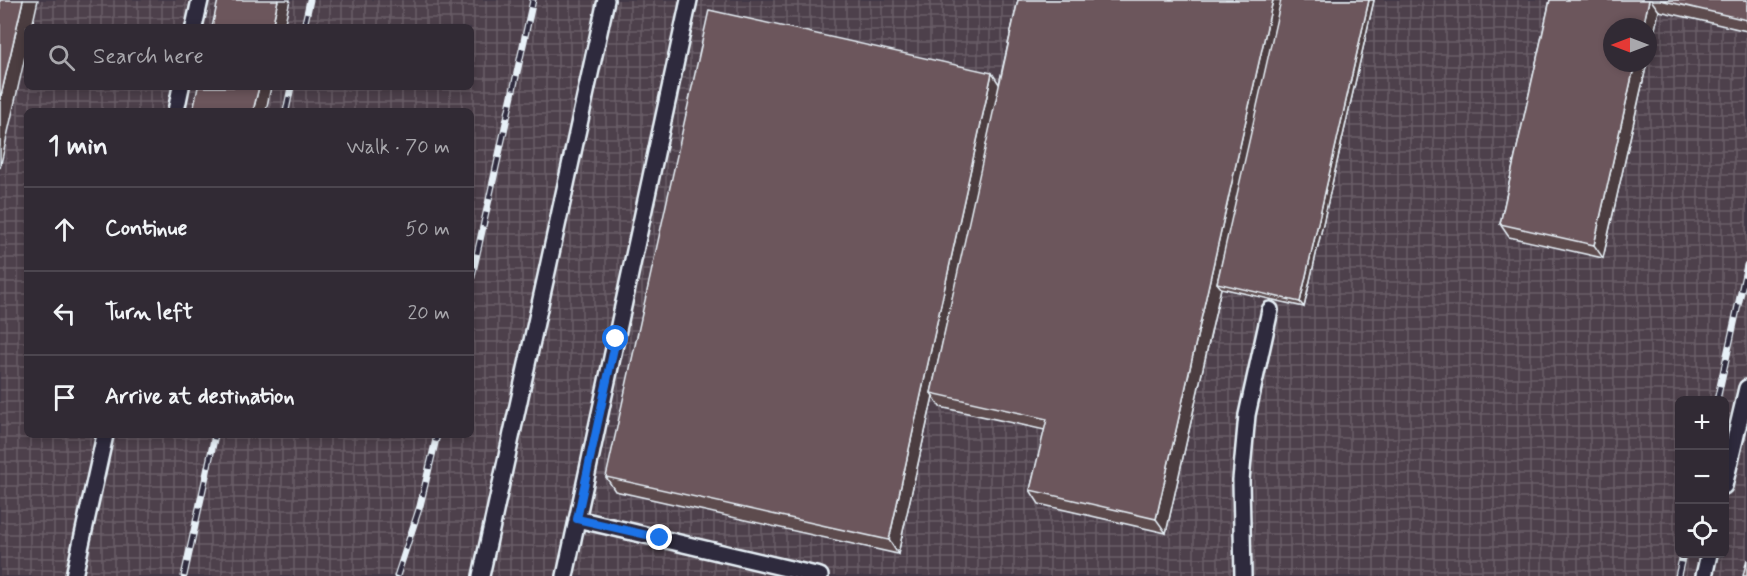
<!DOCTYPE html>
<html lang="en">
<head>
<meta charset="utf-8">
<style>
  body { margin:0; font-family:Mynerve,sans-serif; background:#3d3640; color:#f1f3f6 }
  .controls { position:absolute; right:18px; bottom:18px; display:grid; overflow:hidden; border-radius:9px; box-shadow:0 3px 9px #0003 }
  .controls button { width:54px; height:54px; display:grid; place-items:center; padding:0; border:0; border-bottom:2px solid #4c464f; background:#312a34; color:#f1f3f6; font:30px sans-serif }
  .compass { position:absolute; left:1603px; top:18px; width:54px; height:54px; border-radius:50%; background:#312a34; box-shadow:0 3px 9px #0003; rotate:270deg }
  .stop { position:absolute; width:18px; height:18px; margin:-14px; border:4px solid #1a73e8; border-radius:50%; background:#fff }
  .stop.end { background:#1a73e8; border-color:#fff; box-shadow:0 2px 6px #0008 }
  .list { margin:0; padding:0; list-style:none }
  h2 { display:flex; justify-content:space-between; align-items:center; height:78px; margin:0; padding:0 24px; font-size:26px }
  h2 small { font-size:20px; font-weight:400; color:#a8a7ac }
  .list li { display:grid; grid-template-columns:39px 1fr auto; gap:18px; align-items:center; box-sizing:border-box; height:84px; padding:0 24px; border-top:2px solid #4c464f }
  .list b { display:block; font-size:22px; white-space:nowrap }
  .list em { font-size:20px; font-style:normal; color:#a8a7ac }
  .icon { flex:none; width:33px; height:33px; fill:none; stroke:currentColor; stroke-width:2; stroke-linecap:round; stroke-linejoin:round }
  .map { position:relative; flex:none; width:1747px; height:576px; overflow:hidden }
  .search { position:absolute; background:#312a34; box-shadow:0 3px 9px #0003; left:24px; top:24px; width:450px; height:66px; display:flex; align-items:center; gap:15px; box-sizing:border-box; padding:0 21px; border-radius:9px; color:#a8a7ac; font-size:22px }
  .panel { position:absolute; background:#312a34; box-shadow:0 3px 9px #0003; left:24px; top:108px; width:450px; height:330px; border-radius:9px }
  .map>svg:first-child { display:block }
  .industrial { fill:url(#industrial-grid); fill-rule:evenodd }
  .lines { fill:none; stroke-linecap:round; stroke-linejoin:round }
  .lane-casing { stroke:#e8f1f8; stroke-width:20 }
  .lane { stroke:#2f2a3d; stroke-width:15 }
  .rail-casing { stroke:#e8f1f8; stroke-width:7 }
  .rail { stroke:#2f2a3d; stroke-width:4.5; stroke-dasharray:14; stroke-linecap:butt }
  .wall { fill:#5d4b4e; stroke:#e8f1f8; stroke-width:1.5 }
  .shaded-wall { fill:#4c3d40; stroke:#e8f1f8; stroke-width:1.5 }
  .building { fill:#6c575b; stroke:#e8f1f8; stroke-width:1.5 }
  .route { stroke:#1a73e8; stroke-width:8 }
</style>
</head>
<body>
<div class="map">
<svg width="1747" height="576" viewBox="0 0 1747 576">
  <defs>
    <pattern id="industrial-grid" width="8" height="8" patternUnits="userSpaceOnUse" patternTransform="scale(1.5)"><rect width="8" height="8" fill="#4e414c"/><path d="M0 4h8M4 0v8" fill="none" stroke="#685d67"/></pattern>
  </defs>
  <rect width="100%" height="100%" fill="#413846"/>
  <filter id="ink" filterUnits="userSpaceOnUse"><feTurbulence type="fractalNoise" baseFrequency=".0167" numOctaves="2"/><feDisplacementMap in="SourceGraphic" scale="12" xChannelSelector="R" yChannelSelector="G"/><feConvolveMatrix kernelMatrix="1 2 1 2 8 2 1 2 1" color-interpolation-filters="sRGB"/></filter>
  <g filter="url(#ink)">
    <path class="industrial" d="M0,0h1747v576h-1747zM27,27h444v60h-444zM1612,27h36v36h-36zM27,111h444v324h-444zM1680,400h44v154h-44z"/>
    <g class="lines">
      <defs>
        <path id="lane" d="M194,27l6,-27
          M176,111l5,-24
          M1724,486l23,-98
          M577,519l243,57
          M74,576l31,-141
          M481,576l125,-576
          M565,576l124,-576
          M1243,576l-2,-96 6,-65 23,-105
          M1704,576l5,-22"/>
      </defs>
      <use href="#lane" class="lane-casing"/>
      <use href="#lane" class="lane"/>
      <defs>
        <path id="rail" d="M304,27l6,-27
          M286,111l5,-24
          M471,281l62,-281
          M1717,400l30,-135
          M184,576l31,-141
          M397,576l23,-70 17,-71
          M1678,576l5,-22"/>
      </defs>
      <use href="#rail" class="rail-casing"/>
      <use href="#rail" class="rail"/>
    </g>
    <path class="wall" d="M1018,0h356l-70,307 -83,-19 -55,245 -127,-29 -9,-14 15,-60 -105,-23 -7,-11 -35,158 -283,-63 -9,-14 393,-393z
      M1550,0h197v31l-88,-20 -11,49v-33l-36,36h35l-44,195 -94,-21 -9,-13z"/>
    <path class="shaded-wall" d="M23,0h15l-6,27h-5v21l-27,120v-68z
      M278,0h12l-6,27h-12z
      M1273,0h13l-69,283 4,5 -55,245 -10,-14z
      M1369,0h5l-70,307 -4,-5z
      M1649,0h2l8,11 -11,49v-33h-5z
      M1635,63h12l-44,195 -9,-13z
      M992,73l9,14 -70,306 2,3 -35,158 -9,-14z
      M259,87h12l-5,24h-13z"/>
    <path class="building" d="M0,0h23l-23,100z
      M218,0h60l-6,27h-60z
      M1018,0h255l-117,519 -126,-29 17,-71 -116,-26z
      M1281,0h88l-69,302 -83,-19z
      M1550,0h99l-6,27h-31v36h23l-41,182 -94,-21z
      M1660,0h87v20z
      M709,10l283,63 -103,467 -283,-63z
      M198,87h61l-6,24h-60z
      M1747,559v17h-4z"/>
  </g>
  <g class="lines" filter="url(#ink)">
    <path class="route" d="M616,339l-39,180 83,19"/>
  </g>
</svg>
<div class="controls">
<button>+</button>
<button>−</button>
<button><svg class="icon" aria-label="locate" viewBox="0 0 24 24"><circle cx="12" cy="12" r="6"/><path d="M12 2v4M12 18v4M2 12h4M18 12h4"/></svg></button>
</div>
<svg class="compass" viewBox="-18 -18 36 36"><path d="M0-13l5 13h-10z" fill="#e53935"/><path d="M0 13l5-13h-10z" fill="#a8a7ac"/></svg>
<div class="stop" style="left:616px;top:339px"></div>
<div class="stop end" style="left:660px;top:538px"></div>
<div class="search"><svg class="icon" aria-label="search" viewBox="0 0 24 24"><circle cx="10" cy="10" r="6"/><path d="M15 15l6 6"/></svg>Search here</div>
<section class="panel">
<h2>1 min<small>Walk · 70 m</small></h2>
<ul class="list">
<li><svg class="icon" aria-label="ahead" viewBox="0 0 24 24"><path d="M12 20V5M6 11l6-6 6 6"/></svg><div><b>Continue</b></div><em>50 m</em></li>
<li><svg class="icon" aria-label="left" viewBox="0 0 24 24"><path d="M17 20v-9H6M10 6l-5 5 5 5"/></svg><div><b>Turn left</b></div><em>20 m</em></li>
<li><svg class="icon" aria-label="arrive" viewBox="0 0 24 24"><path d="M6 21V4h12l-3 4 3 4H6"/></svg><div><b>Arrive at destination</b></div></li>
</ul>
</section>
</div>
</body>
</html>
